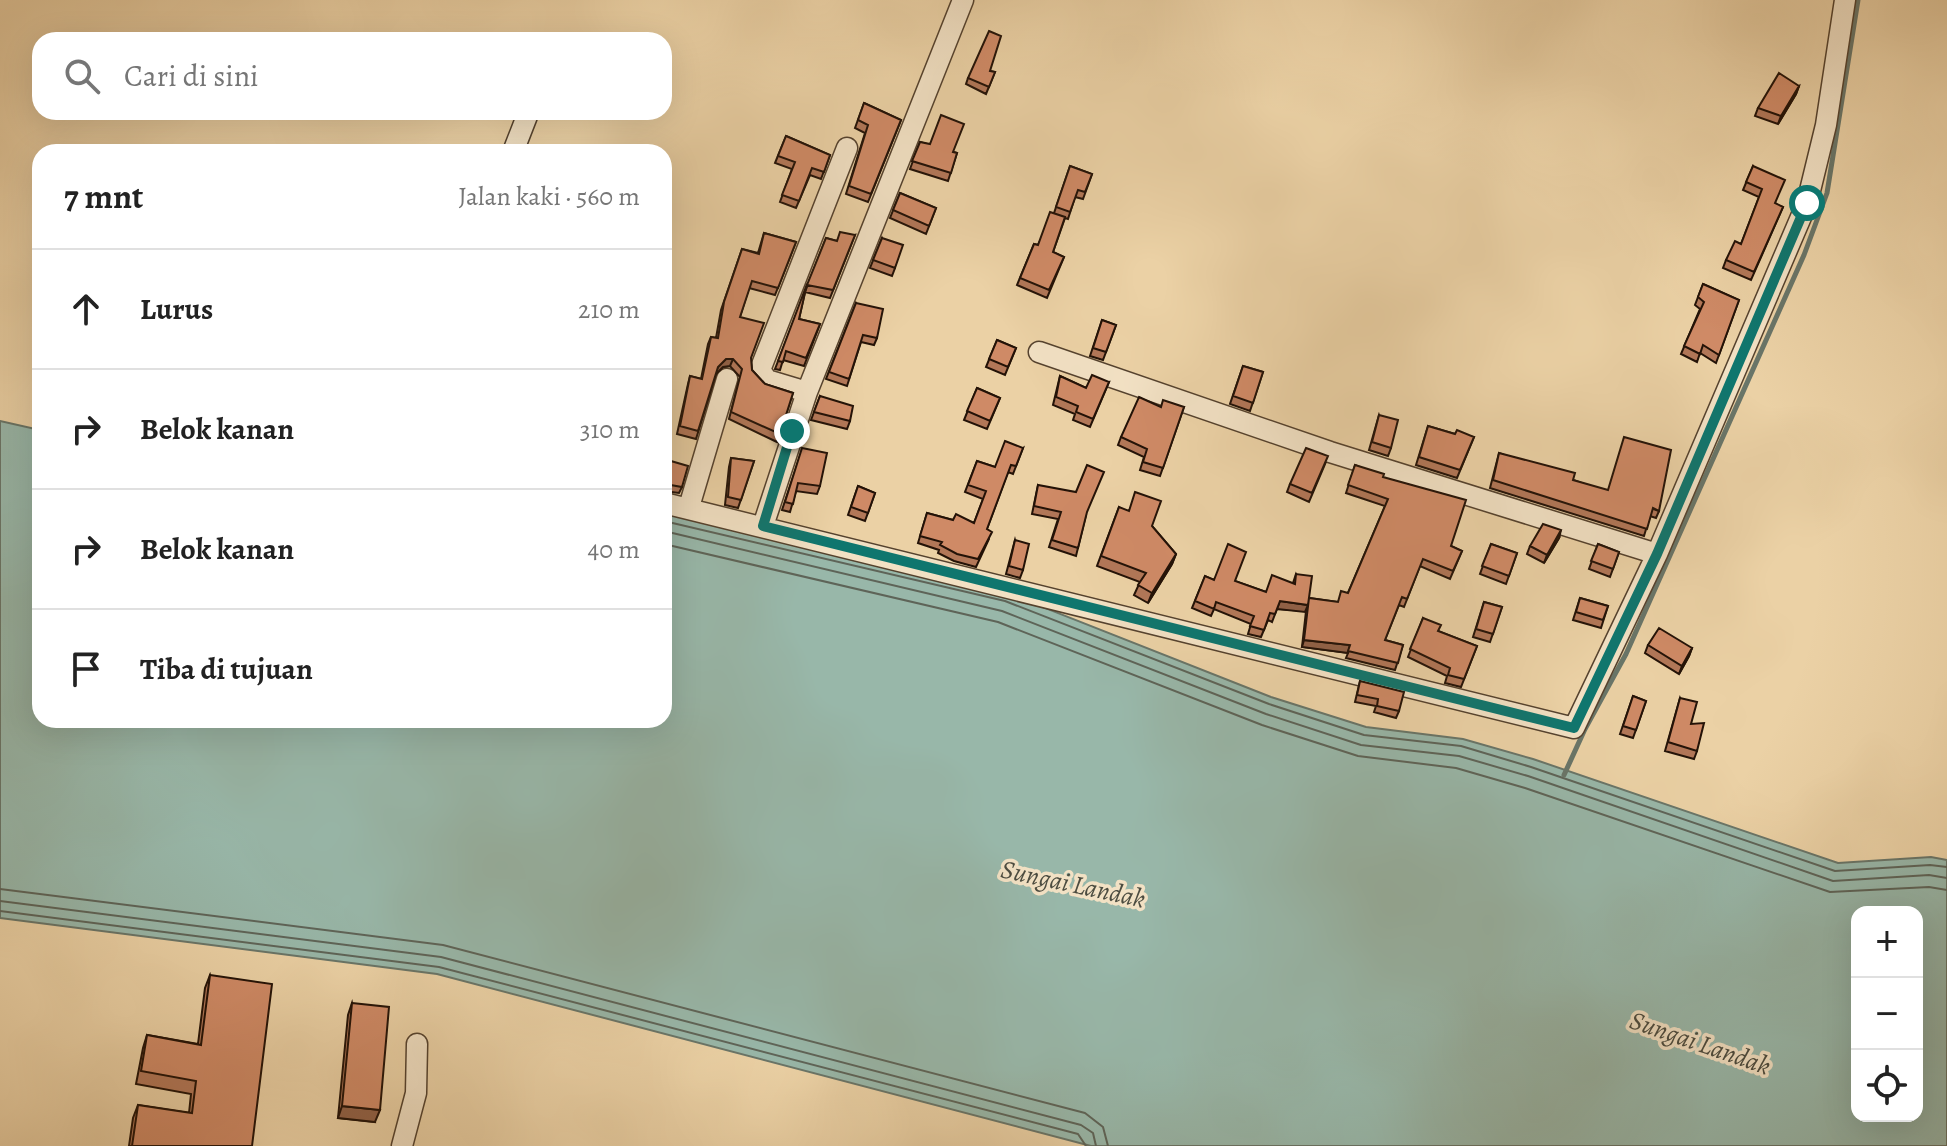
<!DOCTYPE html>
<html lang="id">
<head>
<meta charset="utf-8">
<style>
  body { margin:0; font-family:Alegreya,serif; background:#f6f6f6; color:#222 }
  .controls { position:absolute; right:24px; bottom:24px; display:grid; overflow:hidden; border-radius:16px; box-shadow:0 8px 32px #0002 }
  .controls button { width:72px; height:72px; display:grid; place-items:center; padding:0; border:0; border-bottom:2px solid #e0e0e0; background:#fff; color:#222; font:40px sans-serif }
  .stop { position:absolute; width:24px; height:24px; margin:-18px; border:6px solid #0f766e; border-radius:50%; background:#fff }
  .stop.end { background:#0f766e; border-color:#fff; box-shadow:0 2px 8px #0008 }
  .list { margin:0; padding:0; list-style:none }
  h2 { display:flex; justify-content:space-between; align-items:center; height:104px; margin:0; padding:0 32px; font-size:34px }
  h2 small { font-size:26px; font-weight:400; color:#767676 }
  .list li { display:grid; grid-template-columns:52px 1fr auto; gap:24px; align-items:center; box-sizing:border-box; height:120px; padding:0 32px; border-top:2px solid #e0e0e0 }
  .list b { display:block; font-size:30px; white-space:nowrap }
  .list em { font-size:26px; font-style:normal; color:#767676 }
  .icon { flex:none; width:44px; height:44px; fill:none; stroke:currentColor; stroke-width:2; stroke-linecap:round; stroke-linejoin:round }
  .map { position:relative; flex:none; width:1947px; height:1146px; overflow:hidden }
  .search { position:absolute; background:#fff; box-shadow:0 8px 32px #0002; left:32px; top:32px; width:640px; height:88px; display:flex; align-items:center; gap:20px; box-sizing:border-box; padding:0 28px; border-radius:24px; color:#767676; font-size:30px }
  .panel { position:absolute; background:#fff; box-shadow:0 8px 32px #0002; left:32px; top:144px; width:640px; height:584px; border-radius:24px }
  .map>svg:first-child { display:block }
  .water { fill:#98b7a9; stroke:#697568; stroke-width:2; fill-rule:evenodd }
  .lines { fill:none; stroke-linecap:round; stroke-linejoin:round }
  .shore { stroke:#5e6458; stroke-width:2 }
  .stream { stroke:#697568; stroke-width:5 }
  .minor-casing { stroke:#55422e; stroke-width:23 }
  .minor { stroke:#f2e1c4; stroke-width:20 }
  .wall { fill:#b27758; stroke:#231207; stroke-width:2 }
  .shaded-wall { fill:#916147; stroke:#231207; stroke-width:2 }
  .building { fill:#cf8a66; stroke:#231207; stroke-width:2 }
  .route { stroke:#0f766e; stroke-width:10 }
  .labels { text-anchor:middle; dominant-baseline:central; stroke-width:7; stroke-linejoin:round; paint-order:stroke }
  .water-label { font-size:26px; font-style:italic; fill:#4c4c40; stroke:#f2e1c4 }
</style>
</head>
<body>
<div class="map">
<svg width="1947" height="1146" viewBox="0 0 1947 1146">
  <rect width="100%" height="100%" fill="#ebd1a5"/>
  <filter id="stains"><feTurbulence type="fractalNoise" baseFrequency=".0025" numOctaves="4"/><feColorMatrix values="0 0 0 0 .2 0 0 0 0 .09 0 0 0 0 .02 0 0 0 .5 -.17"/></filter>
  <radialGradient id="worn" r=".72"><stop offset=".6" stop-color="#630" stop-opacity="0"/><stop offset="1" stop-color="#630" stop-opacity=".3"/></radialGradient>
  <path class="water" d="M0,421l40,9v290h624v-207l343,80 264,104 95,30 97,12 70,20 305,104 93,-6 16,3v286h-856l-654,-172 -437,-56zM1857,912h60v204h-60z"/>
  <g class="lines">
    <path class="shore" d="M664,521l341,80 264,103 95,31 97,11 70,21 304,104 95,-6 17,2
      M664,531l338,80 264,103 95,31 98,11 69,20 305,105 96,-6 18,3
      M664,544l334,78 264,103 96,31 98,12 69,20 305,104 99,-5 18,3
      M0,889l443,56 642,168 18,14 5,19
      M0,901l441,56 640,168 12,8 3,13
      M0,911l439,56 639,167 8,12"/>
    <path class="stream" d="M1564,775l21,-46 41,-75 178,-399 23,-62 31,-193"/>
    <defs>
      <path id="minor" d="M513,152l14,-36
        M1039,352l291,100 327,102
        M807,392l-40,-12 -7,-10 87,-222
        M664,503l910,225 83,-174 150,-351 19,-78 19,-125
        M689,507l38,-128
        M763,526l44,-134 156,-392
        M402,1146l14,-53 1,-49"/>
    </defs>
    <use href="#minor" class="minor-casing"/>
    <use href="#minor" class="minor"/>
  </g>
  <path class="wall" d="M990,71l5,1 -9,22 -20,-10 2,-6z
    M1799,86l-3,8 -18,30 -23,-8 3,-8z
    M864,103l37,17 -33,82 -22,-8 19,-61 -10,-5z
    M786,136l44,19 -9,24 -11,-4 -14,33 -16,-6 12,-33 -17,-6z
    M920,142l37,11 -9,28 -38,-12z
    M1070,166l22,8 -9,25 -8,-2 -7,22 -3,-1 -12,34 11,5 -17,41 -30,-13 17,-41 4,1 16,-32z
    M1753,166l22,38 8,3 -32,73 -28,-12 3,-8 15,-16 18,-47 -16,-7z
    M900,193l36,15 -10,26 -36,-16z
    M764,233l32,9 -21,53 -26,-7 -9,29 11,41 1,12 13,14 28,9 -16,49 -48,-23 11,-42 -10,-11 -7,1 -7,7 -20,65 -19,-5 11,-50 2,-8 11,3 7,-35 3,-7 5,1 5,-28 21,-61 16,4z
    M855,235l-25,63 -25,-6 -6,27 21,5 -16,42 -21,-6 -3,10 -5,-1 51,-131 11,3z
    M882,238l13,30 -3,8 -22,-8z
    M1703,284l36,16 -23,63 -16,-10 -3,9 -16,-8 19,-45 -5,-4z
    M856,303l21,35 -3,7 -13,-3 -14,44 -21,-7z
    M1102,320l14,5 -13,35 -13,-4z
    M997,340l19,8 -11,27 -19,-8z
    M1243,366l20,6 -13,39 -20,-7z
    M1060,376l26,12 23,-6 -19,45 -17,-7 2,-6 -22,-9z
    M977,388l23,10 -13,31 -23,-9z
    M820,396l30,25 -3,8 -36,-9z
    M1161,407h23l-24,69 -20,-6 4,-13 -26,-12 3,-8z
    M1379,415l12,33 -3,8 -19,-6z
    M1428,426l27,8 19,3 -17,41 -41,-13z
    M1023,448l-10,26 -5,-2 -21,57 2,10 -13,28 -22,-6 -16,-8 1,-3 -21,-7 9,-30 26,7 21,3 9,-24 -18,-7 12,-31 18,6z
    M1499,453l160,58 -3,7 -6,-2 -6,20 -154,-48z
    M800,456l20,30 -3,8 -21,-3 -6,21 -8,-2z
    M731,458l23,3 -16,47 -13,-3 4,-38z
    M664,459l18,28 -3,6 -15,-2z
    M1325,464l-16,38 -22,-10 3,-8z
    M1355,465l28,12 68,69 11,5 -12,28 -30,-13 -16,41 -5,-2 -14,35 18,5 -8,25 -49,-12 2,-5 -46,-6 4,-36 -29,-2 -5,13 -4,-2 -7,17 -13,-3 3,-10 -37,-15 -3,7 -19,-8 13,-32 9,4 21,1 31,11 27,-9 3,-9 13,24 29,4 10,-9 37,-87 -39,-13z
    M1038,485l48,30 -10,41 -27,-9 9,-28 -26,-5z
    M858,486l17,7 -10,28 -17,-6z
    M1119,507l33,19 24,28 -4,10 -24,39 -14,-8 6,-13 -43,-16z
    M1559,538l-15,25 -17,-9 3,-8z
    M1015,540l8,30 -3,8 -14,-4z
    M1491,544l26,9 -11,31 -26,-10z
    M1598,544l21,8 -9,25 -21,-8z
    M1580,598l28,8 -7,22 -28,-8z
    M1484,602l18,5 -12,35 -17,-5z
    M1423,618l15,13 39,15 -16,41 -16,-4 2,-7 -39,-19z
    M1648,645l44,3 -3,8 -10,18 -34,-21z
    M1360,681l39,30 -3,7 -22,-6 2,-6 -21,-4z
    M1633,696l13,5 -13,37 -13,-4z
    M1680,698l11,26 6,27 -3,8 -29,-8z
    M210,975l42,171h-123l4,-28 5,-13 51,8 2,-19 -55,-10 7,-36 4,-13 51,9 7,-56z
    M352,1003l23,119 -37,-4 10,-103z"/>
  <path class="shaded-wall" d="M1799,86l-3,8 -18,30 3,-8z
    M726,359h7l-3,7 -7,1 -8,8 3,-8z
    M1561,530l-2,8 -15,25 3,-8z
    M1176,554l-4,10 -24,39 4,-10z
    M1280,601l28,4 -3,7 -28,-3z
    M1304,640l46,5 -2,8 -46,-6z
    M1692,648l-3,8 -10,18 3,-8z
    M342,1106l38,4 -5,12 -37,-4z"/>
  <path class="building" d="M989,31l12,5 -11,35 5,1 -6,15 -21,-9z
    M1779,73l20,13 -18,30 -23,-8z
    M864,103l37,17 -30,74 -22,-8 19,-61 -10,-5z
    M941,115l23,9 -11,28 4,1 -6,20 -39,-12 8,-19 10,2z
    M786,136l44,19 -6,17 -12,-4 -13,33 -17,-6 13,-33 -17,-6z
    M1070,166l22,8 -7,18 -7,-2 -8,22 -14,-5z
    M1753,166l32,14 -10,23 8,4 -29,65 -28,-12 9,-19 6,3 21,-55 -16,-7z
    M900,193l36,15 -7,18 -36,-16z
    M1050,212l15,5 -12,35 11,5 -15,33 -29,-12 14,-34 4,1z
    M840,232l15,3 -22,55 -26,-5 19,-47 11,3z
    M764,233l32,9 -18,46 -26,-7 -12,36 24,6 -13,35 1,12 13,14 28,9 -13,41 -49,-22 11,-43 -9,-10h-7l-8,8 -20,64 -18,-5 10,-50 12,3 9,-42 7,1 6,-36 18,-53 17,5z
    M882,238l21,7 -8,23 -22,-8z
    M807,284l-8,35 21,5 -14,34 -20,-7 -3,11 -5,-1z
    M1703,284l36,16 -20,55 -16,-10 -3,9 -16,-8 20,-44 -6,-5z
    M856,303l27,6 -6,29 -14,-3 -14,44 -20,-7z
    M1102,320l14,5 -10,27 -13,-4z
    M997,340l19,8 -8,19 -19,-8z
    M1243,366l20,6 -10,31 -20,-7z
    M1092,375l17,7 -16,37 -17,-7 2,-6 -22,-9 4,-21 26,12z
    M977,388l23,10 -10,23 -23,-10z
    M820,396l33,10 -3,15 -36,-9z
    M1139,397l22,10 2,-7 21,7 -21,61 -20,-6 4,-13 -26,-12z
    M1379,415l19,5 -7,28 -19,-6z
    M1428,426l27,8 2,-4 17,7 -14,33 -41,-13z
    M1624,437l47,13 -12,61 -6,-3 -6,21 -154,-49 6,-27 76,20 -2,7 35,10z
    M1005,441l18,7 -7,18 -5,-1 -24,64 5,3 -14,27 -21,-5 -17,-9 2,-3 -22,-6 7,-23 26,7 3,-6 18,9 12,-32 -18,-6 9,-24 18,6z
    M802,448l25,5 -7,33 -22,-3 -5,21 -8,-2z
    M1306,448l22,8 -16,37 -22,-9z
    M731,458l23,3 -13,39 -13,-3z
    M664,459l24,7 -6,21 -17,-3 2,-6 -3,-1z
    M1087,465l17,7 -17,40 -9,36 -26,-8 9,-28 -27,-6 4,-21 38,7z
    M1355,465l29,9 -1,3 83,23 -15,46 11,5 -9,20 -30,-12 -16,40 -5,-2 -17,43 18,5 -5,18 -50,-12 2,-6 -46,-5 5,-42 29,4 3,-11 7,2 40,-94 -40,-14z
    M858,486l17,7 -7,20 -17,-6z
    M1135,492l26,9 -9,25 24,28 -24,39 -14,-8 8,-12 -45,-17 18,-49 10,4z
    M1543,524l18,6 -14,25 -17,-9z
    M1015,540l14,4 -6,26 -14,-4z
    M1228,544l18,8 -11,29 31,11 6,-17 23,9 1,-10 16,2 -4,29 -28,-4 -5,13 -5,-1 -6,17 -14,-4 4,-10 -38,-14 -2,7 -19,-8 10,-25 9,4z
    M1491,544l26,9 -8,23 -27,-10z
    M1598,544l21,8 -6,17 -22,-8z
    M1580,598l28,8 -5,14 -27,-8z
    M1484,602l18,5 -9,27 -17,-5z
    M1423,618l18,7 -3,6 39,15 -13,33 -16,-4 2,-7 -40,-19z
    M1659,628l33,20 -10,18 -34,-21z
    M1360,681l44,11 -5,19 -22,-5 1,-7 -21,-4z
    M1633,696l13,5 -10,29 -13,-4z
    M1680,698l17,4 -6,22 13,-1 -7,28 -29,-9z
    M210,975l62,9 -20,162h-120l6,-41 54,8 4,-32 -55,-10 6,-36 54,10z
    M352,1003l37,4 -9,103 -38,-4z"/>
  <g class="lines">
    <path class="route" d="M792,431l-29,95 811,202 83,-174 150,-351"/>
  </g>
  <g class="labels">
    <g class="water-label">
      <text transform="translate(1073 884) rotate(12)">Sungai Landak</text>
      <text transform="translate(1700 1043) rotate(19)">Sungai Landak</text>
    </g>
  </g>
  <rect width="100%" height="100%" filter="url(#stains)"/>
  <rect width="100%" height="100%" fill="url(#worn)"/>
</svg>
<div class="controls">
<button>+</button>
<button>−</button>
<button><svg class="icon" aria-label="locate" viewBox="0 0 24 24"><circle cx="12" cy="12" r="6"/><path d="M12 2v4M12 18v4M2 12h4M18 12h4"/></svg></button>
</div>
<div class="stop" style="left:1807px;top:203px"></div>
<div class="stop end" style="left:792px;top:431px"></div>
<div class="search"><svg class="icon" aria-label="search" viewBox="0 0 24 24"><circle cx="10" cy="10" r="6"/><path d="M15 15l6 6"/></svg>Cari di sini</div>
<section class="panel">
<h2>7 mnt<small>Jalan kaki · 560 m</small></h2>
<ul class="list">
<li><svg class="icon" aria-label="ahead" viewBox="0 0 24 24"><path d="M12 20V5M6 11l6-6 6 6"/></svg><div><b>Lurus</b></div><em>210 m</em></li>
<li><svg class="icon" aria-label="right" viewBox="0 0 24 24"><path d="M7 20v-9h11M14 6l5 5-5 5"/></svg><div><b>Belok kanan</b></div><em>310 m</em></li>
<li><svg class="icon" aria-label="right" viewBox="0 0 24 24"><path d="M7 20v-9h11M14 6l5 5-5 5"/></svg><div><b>Belok kanan</b></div><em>40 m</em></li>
<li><svg class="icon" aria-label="arrive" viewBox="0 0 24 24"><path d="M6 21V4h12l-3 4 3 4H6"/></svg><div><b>Tiba di tujuan</b></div></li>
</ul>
</section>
</div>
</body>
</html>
